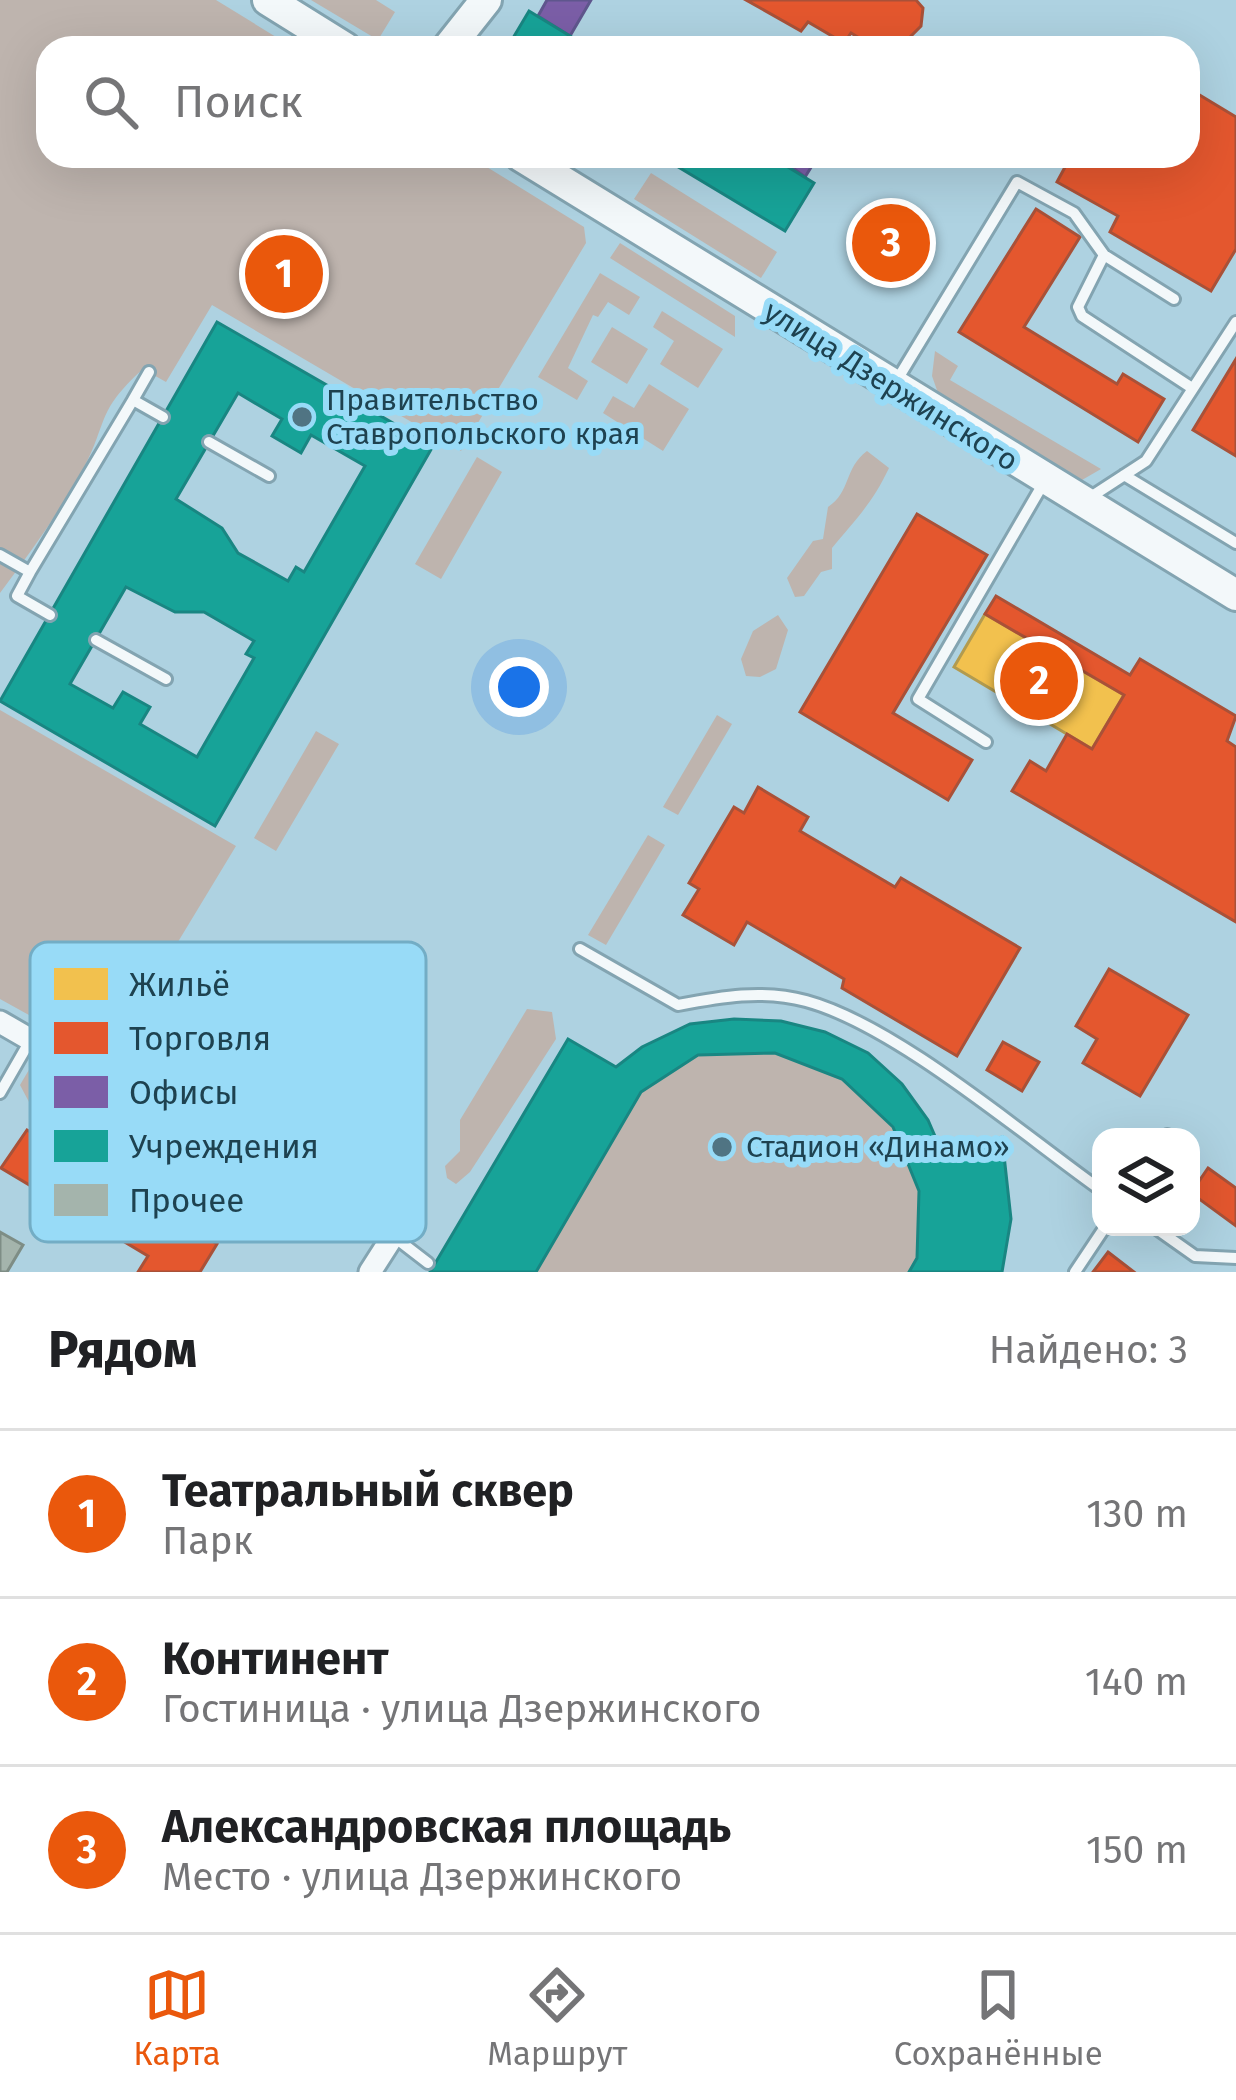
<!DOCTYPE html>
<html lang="ru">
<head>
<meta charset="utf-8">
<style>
  body { margin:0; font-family:"Fira Sans",sans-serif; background:#f2f2f2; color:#202124 }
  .controls { position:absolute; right:36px; bottom:36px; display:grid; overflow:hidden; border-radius:24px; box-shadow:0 12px 48px #0002 }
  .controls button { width:108px; height:108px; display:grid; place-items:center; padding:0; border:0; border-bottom:3px solid #e0e0e0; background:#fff; color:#202124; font:60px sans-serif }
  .you { position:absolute; left:519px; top:687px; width:42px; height:42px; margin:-30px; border:9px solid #fff; border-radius:50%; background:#1a73e8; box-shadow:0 0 0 18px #1a73e833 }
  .badge { display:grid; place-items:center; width:78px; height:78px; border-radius:50%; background:#ea580c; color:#fff; font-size:39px; font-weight:700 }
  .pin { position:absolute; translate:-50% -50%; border:6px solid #fff; box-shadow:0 3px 12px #0006 }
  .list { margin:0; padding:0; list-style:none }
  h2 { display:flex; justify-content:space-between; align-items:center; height:156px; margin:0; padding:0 48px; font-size:51px }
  h2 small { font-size:39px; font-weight:400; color:#757577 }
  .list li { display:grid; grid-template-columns:78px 1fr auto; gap:36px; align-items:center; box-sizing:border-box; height:168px; padding:0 48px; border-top:3px solid #e0e0e0 }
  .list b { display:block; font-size:45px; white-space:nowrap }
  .list p { margin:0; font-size:39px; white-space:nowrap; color:#757577 }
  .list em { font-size:39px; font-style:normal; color:#757577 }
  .icon { flex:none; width:66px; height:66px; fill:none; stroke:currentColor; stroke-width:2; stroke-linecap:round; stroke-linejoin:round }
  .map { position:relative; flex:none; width:1236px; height:1272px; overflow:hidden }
  .search { position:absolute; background:#fff; box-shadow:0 12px 48px #0002; left:36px; right:36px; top:36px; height:132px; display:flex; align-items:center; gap:30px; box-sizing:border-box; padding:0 42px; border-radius:36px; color:#757577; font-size:45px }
  .sheet { height:660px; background:#fff }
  nav { display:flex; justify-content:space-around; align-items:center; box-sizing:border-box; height:168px; border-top:3px solid #e0e0e0; background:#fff; font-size:33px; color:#757577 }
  nav a { display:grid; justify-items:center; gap:6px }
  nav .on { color:#ea580c }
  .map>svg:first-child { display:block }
  .green { fill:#beb4ae }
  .homes { fill:#f2c14e; stroke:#b29b4f; stroke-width:3 }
  .shops { fill:#e4572e; stroke:#a95138; stroke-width:3 }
  .offices { fill:#7b5ea7; stroke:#5f568d; stroke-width:3 }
  .public { fill:#17a398; stroke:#198682; stroke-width:3; fill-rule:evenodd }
  .building { fill:#a4b4ac; stroke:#7e8d85; stroke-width:3 }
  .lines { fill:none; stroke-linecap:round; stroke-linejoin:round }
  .service-casing { stroke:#83a4b1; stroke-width:16 }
  .minor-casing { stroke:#83a4b1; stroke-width:27 }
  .secondary-casing { stroke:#83a4b1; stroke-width:36 }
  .service { stroke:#f3f8fa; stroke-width:10 }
  .minor { stroke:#f3f8fa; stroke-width:21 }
  .secondary { stroke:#f3f8fa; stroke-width:30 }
  .poi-dot { fill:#507483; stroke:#98dbf7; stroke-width:4.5 }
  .labels { text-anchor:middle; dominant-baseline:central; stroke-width:12; stroke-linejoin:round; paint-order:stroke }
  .street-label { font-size:30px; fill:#1e4250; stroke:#98dbf7 }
  .poi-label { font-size:30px; fill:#1e4250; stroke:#98dbf7; text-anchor:start }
  .key { fill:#98dbf7; stroke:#73adc5; stroke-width:3 }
  .key-label { font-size:33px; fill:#1e4250 }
</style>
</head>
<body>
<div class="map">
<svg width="1236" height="1272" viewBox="0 0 1236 1272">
  <rect width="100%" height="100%" fill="#aed2e1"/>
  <path class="green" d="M0,0h216l78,48h-246v108h421l115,71 2,16 -125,208 -249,-146 -46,77 -23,-13c-49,44 -34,54 -62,104 -24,43 -52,81 -81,120z
    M311,0h65l19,12 -17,28z
    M651,173l126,79 -16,26 -127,-79z
    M620,243l115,73v21l-125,-79z
    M600,273l40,24 -11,18 -21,-13 -10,15 -5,-2 -25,53 20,13 -11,19 -39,-23z
    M662,311l61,38 -25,39 -38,-24 14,-23 -21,-14z
    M612,327l36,22 -21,35 -36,-22z
    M935,351l23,15 -8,14 151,89 -19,11 -144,-87 -6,-17z
    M649,384l40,25 -26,42 -60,-38 10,-17 21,12z
    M867,451l22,17c-17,36 -34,52 -57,80v21l-11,3 -17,24 -9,1 -8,-19 26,-37 10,-2 5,-32c23,-15 16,-39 39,-56z
    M477,457l25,15 -61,107 -26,-15z
    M778,615l10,15 -12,39 -16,8 -14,-1 -5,-17 12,-28z
    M0,710l236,136 -124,205 -9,5 -103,-57z
    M717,715l15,9 -54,91 -15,-8z
    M316,731l23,13 -63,107 -22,-13z
    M648,835l17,10 -59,100 -18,-10z
    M527,1009l25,3 4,27 -86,133 -14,12 -9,-6 -2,-12 15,-15v-31z
    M734,1019c106,6 166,38 210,138l58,-20 9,82 -9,53h-572l138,-233 48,27 74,-42z
    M30,1068l71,41 -15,26 -57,-33 -9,-17z"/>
  <path class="homes" d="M985,614l139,81 -32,54 -138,-82z"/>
  <path class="shops" d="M746,0h170l7,8 -2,18 -13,13 -15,9h-17l-25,-15 -7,10 -36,-21 -7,9z
    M1188,88l48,29v132l-25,42 -101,-59 8,-16 -61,-34 14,-26h117z
    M1036,209l44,28 -56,90 93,57 6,-10 41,25 -26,43 -179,-110z
    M1236,359v97l-43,-26z
    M917,514l70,41 -94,158 79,47 -24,40 -148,-88z
    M996,596l134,79 10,-16 96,57 -9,25 9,6v175l-224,-131 18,-30 16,10 21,-37 25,15 32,-54 -139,-81z
    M758,787l50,30 -8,14 95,56 6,-9 119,70 -63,108 -115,-68 2,-9 -97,-57 -13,23 -51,-30 16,-26 -10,-6 45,-76 10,6z
    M1109,969l79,46 -48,81 -57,-33 14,-24 -21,-13z
    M1003,1042l36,20 -17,29 -35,-21z
    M27,1130l190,114 -17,28h-62l10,-16 -147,-88z
    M1208,1168l28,20v38l-45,-33z
    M1108,1252l26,20h-41z"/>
  <path class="offices" d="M547,0h44l-21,36 -32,-20z
    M777,156h41l-13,21z"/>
  <path class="public" d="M529,11l41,25 20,12h-83z
    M660,156h110l44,27 -29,48z
    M217,322l216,124 -218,380 -215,-125zM238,393l44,26 -10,17 29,17 10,-18 54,31 -61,106 -8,-5 -8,14 -50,-28 -16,-25 -46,-29zM126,587l49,25h29l50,29 -8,13 8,4 -57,99 -57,-33 10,-17 -27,-15 -10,16 -43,-24z
    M734,1019l47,2 44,11 43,21 34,31 26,36 16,37 58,-20 9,82 -9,53h-93l8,-14 2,-67 -26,-64 -51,-48 -67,-26 -77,2 -57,37 -105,180h-106l138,-233 48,28 26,-20 48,-23z"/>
  <path class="building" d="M0,1232l23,13 -16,27h-7z"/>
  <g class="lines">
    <defs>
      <path id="service" d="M1104,255l70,44
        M897,380l120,-198 57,31 30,42 -26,52 4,9 110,72
        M133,400l16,-28
        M209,442l60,34
        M1124,475l112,68
        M1086,500l60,-39 90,-139
        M0,555l30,17
        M50,615l-33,-19 13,-24 103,-172 30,17
        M96,640l70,39
        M986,742l-68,-43 125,-215
        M580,949l98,56c42,-8 85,-16 128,-4 89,24 216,133 295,189
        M0,1093l31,-54
        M1166,1137l1,-2
        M1154,1227l41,29 41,2
        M393,1236l35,27
        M1075,1272l30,-45"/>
      <path id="minor" d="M0,1022l140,81 47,10 206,123 -23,36"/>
      <path id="secondary" d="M268,0l77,48
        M448,48l38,-48
        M521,156l715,439"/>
    </defs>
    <use href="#service" class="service-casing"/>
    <use href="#minor" class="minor-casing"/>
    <use href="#secondary" class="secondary-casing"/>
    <use href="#service" class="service"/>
    <use href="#minor" class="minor"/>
    <use href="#secondary" class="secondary"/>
  </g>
  <g class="poi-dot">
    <circle cx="302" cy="417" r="12"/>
    <circle cx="722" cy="1147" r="12"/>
  </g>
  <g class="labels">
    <g class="street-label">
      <text transform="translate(891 386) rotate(32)">улица Дзержинского</text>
    </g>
    <g class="poi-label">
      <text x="326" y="400">Правительство<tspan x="326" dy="34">Ставропольского края</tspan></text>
      <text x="746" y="1147">Стадион «Динамо»</text>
    </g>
  </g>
  <rect x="30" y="942" width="396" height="300" rx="18" class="key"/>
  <rect x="54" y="968" width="54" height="32" fill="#f2c14e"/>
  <rect x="54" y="1022" width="54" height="32" fill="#e4572e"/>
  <rect x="54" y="1076" width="54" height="32" fill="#7b5ea7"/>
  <rect x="54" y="1130" width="54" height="32" fill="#17a398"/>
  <rect x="54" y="1184" width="54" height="32" fill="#a4b4ac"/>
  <g class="key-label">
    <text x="129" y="996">Жильё</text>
    <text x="129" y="1050">Торговля</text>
    <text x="129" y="1104">Офисы</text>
    <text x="129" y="1158">Учреждения</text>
    <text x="129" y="1212">Прочее</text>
  </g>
</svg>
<div class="controls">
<button><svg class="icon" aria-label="layers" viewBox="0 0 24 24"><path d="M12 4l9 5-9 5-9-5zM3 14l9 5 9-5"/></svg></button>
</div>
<div class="you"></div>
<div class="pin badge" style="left:284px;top:274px">1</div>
<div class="pin badge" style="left:1039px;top:681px">2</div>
<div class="pin badge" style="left:891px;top:243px">3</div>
<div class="search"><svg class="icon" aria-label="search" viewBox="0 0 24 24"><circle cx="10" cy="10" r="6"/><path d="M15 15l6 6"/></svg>Поиск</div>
</div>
<section class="sheet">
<h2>Рядом<small>Найдено: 3</small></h2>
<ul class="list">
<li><span class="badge">1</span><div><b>Театральный сквер</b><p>Парк</p></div><em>130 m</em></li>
<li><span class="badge">2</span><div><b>Континент</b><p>Гостиница · улица Дзержинского</p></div><em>140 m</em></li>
<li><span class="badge">3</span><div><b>Александровская площадь</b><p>Место · улица Дзержинского</p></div><em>150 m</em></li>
</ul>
</section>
<nav>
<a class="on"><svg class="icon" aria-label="map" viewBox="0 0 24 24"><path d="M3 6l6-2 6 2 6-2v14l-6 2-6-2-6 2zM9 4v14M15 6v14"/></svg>Карта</a>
<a><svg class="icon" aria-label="directions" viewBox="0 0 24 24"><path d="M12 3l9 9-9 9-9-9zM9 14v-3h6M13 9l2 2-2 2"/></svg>Маршрут</a>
<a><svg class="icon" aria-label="saved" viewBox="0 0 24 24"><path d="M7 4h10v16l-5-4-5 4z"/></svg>Сохранённые</a>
</nav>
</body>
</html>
